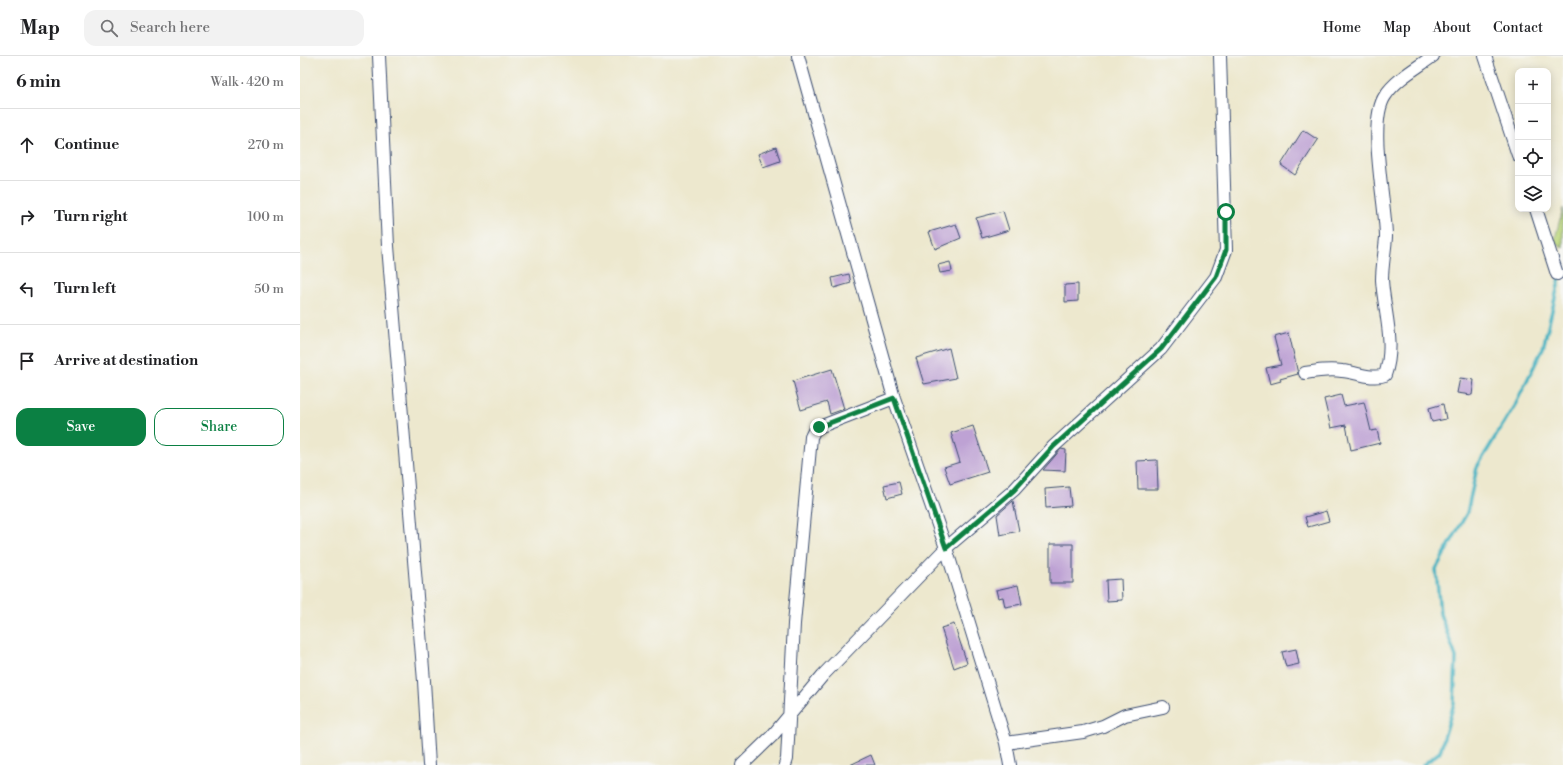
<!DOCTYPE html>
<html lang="en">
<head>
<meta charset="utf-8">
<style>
  body { margin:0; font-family:"Libre Bodoni",serif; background:#f2f2f2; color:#202124 }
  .controls { position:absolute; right:12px; top:12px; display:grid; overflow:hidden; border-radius:8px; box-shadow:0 2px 10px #0003 }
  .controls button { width:36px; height:36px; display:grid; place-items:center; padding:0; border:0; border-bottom:1px solid #e0e0e0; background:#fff; color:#202124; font:20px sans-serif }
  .stop { position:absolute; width:12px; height:12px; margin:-9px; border:3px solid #0b8043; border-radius:50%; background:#fff }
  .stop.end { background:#0b8043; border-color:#fff; box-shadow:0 1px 4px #0008 }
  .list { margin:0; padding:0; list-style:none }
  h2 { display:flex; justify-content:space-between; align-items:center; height:52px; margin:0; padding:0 16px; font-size:17px }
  h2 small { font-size:13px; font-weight:400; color:#757577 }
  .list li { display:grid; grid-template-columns:26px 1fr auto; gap:12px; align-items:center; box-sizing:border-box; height:72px; padding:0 16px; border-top:1px solid #e0e0e0 }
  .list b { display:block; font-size:15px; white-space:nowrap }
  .list em { font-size:13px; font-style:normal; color:#757577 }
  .actions { display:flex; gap:8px; padding:12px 16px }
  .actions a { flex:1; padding:9px 0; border:1px solid #0b8043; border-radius:12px; text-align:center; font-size:14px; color:#0b8043 }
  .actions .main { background:#0b8043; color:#fff }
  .icon { flex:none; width:22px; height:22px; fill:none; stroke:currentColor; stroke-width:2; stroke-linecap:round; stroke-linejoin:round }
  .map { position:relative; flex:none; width:1263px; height:709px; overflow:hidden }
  header { display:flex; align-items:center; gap:24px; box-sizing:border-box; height:56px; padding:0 20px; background:#fff; border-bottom:1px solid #e0e0e0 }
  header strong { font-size:19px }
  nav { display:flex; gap:22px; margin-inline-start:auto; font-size:14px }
  .search { width:280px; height:36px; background:#f2f2f2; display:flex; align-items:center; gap:10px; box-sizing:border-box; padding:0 14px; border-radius:12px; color:#757577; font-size:15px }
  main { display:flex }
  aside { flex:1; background:#fff }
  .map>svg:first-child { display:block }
  .green { fill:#bcd77d; stroke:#6c836e }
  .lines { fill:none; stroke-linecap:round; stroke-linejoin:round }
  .stream { stroke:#46b3c2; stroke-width:3.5 }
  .building { fill:#bea2d4 }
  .minor-casing { stroke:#3a4b6f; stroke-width:14 }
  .minor { stroke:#fff; stroke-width:12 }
  .route { stroke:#0b8043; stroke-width:5 }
</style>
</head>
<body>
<header>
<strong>Map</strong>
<div class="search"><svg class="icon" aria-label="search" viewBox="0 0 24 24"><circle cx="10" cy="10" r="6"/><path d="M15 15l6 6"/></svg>Search here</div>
<nav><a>Home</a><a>Map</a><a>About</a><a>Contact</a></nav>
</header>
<main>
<aside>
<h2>6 min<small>Walk · 420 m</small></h2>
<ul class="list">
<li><svg class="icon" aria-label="ahead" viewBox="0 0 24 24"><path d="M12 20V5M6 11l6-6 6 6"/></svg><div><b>Continue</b></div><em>270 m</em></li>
<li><svg class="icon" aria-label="right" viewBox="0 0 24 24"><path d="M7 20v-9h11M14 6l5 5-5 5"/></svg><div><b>Turn right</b></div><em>100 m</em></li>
<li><svg class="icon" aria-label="left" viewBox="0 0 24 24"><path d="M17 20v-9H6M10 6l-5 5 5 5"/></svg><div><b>Turn left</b></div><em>50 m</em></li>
<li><svg class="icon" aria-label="arrive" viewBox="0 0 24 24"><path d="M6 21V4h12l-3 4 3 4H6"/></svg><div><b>Arrive at destination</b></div></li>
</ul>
<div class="actions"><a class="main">Save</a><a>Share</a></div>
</aside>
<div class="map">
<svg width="1263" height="709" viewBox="0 0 1263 709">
  <rect width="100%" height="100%" fill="#f6f6f2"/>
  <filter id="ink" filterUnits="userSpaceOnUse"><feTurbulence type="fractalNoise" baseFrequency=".025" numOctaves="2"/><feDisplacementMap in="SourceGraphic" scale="8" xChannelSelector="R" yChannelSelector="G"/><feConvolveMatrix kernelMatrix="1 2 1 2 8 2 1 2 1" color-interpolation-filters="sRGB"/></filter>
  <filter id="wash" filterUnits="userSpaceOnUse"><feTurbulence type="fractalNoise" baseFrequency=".012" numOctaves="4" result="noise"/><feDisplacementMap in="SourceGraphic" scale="16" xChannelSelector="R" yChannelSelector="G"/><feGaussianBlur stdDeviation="0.9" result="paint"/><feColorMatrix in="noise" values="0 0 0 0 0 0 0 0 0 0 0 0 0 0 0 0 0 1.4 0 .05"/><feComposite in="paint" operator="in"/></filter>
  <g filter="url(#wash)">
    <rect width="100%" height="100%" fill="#ede8ce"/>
    <path class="green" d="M1263,152v40l-9,-6z"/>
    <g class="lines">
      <path class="stream" d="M1123,709l17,-13 14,-49 2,-46 -16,-43 -4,-45 31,-56 10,-46 39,-64 27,-55 18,-75 2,-2"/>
    </g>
    <g id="blocks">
      <path class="building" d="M1003,74l15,10 -23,35 -14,-10z
        M476,91l4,14 -17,6 -5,-13z
        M703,155l6,19 -27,8 -6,-20z
        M656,168l5,14 -26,11 -6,-17z
        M650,206l2,9 -12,2 -2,-8z
        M549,218l2,9 -17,5 -2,-10z
        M778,228v17l-13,1v-17z
        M989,277l9,41 -18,5 1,2 -11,3 -4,-16 15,-3 -7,-28z
        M649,292l7,30 -32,6 -8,-26z
        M532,313l12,40 -14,5 -3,-12 -26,8 -8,-29z
        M1160,322l14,2 -2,15 -15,-2z
        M1041,339l3,11 20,-4 7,29 6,-1 3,13 -29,7 -5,-25 -15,3 -7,-29z
        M1143,348l3,15 -14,3 -3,-14z
        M673,370l15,46 -38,12 -6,-17 16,-5 -9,-29z
        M761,393l5,1 -1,21 -22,-1z
        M857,404l1,29h-20l-1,-28z
        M599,426l3,12 -15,4 -3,-13z
        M769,431l2,19 -25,2 -1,-19z
        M713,445l6,30 -19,4 -3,-20z
        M1026,455l3,10 -21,6 -3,-10z
        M750,488h23v39h-23z
        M821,523l1,21 -15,1 -1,-21z
        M718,529l4,19 -17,3 -2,-10 -5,1 -2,-8z
        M654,568l13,39 -13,5 -13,-40z
        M996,593l3,15 -13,3 -4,-15z
        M571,699l4,10h-25z"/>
    </g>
  </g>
  <g filter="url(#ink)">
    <use href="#blocks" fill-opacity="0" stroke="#3a4b6f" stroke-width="1"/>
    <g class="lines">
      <defs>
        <path id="minor" d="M79,0l9,190 36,435 5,84
          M498,0l96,342 52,150 60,195 4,22
          M1185,0l33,99
          M1236,153l21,65
          M1005,317c12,-2 24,-4 37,-2 14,1 29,9 43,4 11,-31 -1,-63 -3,-95 0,-14 3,-29 4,-43 0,-34 -19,-114 -1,-141 11,-17 32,-28 48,-40
          M706,687l77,-11 20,-6 22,-11 38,-8
          M442,709l30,-29 51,-61 123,-127 68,-58 39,-43 108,-98 55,-72 10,-27 -6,-194
          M485,709l2,-6 7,-135 17,-187 3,-6 5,-4 75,-29"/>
      </defs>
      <use href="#minor" class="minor-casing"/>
      <use href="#minor" class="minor"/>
    </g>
  </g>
  <g class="lines" filter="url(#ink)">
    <path class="route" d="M519,371l75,-29 52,150 68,-58 39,-43 108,-98 55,-72 10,-27v-38"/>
  </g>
</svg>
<div class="controls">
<button>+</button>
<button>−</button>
<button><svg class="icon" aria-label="locate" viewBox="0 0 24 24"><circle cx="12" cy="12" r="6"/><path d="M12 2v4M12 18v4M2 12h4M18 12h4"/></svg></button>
<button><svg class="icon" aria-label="layers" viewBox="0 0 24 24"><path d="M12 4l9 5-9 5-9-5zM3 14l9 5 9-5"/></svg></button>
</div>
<div class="stop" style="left:926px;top:156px"></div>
<div class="stop end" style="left:519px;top:371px"></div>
</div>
</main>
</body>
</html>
